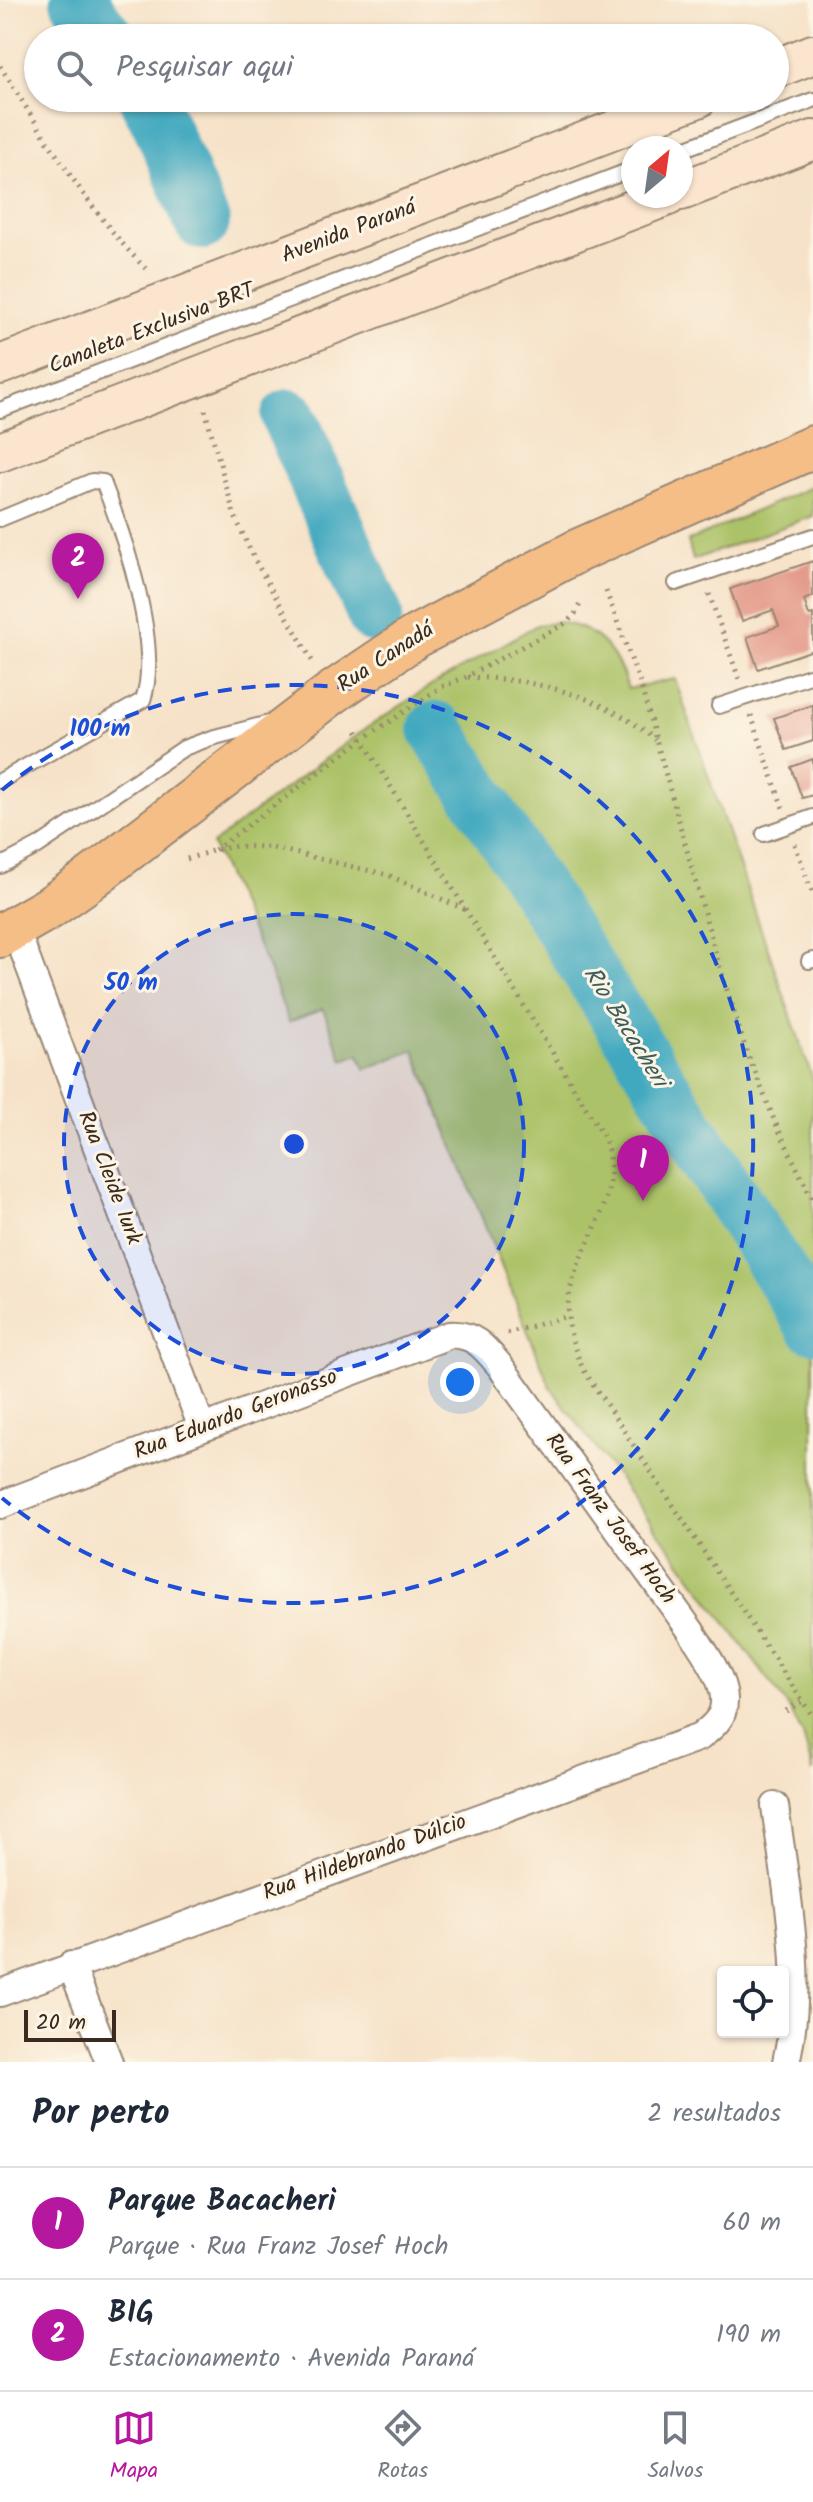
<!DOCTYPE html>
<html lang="pt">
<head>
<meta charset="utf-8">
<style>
  body { margin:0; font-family:Kalam,sans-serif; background:#f6f6f7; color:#1f2937 }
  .controls { position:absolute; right:24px; bottom:24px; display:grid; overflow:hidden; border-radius:8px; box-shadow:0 2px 6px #0004 }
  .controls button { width:72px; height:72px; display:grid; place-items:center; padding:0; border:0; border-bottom:2px solid #e0e1e3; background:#fff; color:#1f2937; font:40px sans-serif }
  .compass { position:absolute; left:621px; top:136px; width:72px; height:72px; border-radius:50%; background:#fff; box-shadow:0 2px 6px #0004; rotate:29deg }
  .scale { position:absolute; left:24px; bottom:20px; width:92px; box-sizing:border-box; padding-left:8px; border:4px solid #3b2a1e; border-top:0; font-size:22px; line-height:28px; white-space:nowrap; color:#3b2a1e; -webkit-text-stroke:6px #fcf5e5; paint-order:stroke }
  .you { position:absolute; left:460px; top:1382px; width:28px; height:28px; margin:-20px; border:6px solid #fff; border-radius:50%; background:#1a73e8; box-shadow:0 0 0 12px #1a73e833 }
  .badge { display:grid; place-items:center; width:52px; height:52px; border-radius:50%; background:#b5179e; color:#fff; font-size:26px; font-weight:700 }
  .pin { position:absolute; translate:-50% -66px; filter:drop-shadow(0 2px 4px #0008) }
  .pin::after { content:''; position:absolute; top:42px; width:28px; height:24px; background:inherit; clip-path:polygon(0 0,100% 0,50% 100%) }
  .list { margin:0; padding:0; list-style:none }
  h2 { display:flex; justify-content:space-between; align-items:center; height:104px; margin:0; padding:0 32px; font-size:34px }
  h2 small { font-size:26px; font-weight:400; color:#747a83 }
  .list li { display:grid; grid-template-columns:52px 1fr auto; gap:24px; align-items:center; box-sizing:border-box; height:112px; padding:0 32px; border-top:2px solid #e0e1e3 }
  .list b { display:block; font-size:30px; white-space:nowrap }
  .list p { margin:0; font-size:26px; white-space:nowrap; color:#747a83 }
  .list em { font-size:26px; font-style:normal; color:#747a83 }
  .icon { flex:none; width:44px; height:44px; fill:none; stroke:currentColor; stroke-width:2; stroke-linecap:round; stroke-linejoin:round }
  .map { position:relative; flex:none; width:813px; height:2062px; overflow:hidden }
  .search { position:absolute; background:#fff; box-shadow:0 2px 6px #0004; left:24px; right:24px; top:24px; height:88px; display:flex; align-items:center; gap:20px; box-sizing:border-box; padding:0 28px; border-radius:44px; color:#747a83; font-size:30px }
  .sheet { height:328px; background:#fff }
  nav { display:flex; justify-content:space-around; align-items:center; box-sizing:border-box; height:112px; border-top:2px solid #e0e1e3; background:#fff; font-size:22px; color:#747a83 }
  nav a { display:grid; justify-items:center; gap:4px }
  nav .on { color:#b5179e }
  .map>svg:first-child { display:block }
  .green { fill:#acc267; stroke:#747642; stroke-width:2 }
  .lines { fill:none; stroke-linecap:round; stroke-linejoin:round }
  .river { stroke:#3fa8bf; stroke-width:56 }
  .building { fill:#e49a89 }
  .lane-casing { stroke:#988673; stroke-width:18 }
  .street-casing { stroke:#988673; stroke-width:30 }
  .secondary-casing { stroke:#988673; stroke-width:42 }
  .primary-casing { stroke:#988673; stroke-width:46 }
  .path { stroke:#988673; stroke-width:5; stroke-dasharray:2 6; stroke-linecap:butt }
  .lane { stroke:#fff; stroke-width:14 }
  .street { stroke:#fff; stroke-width:26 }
  .secondary { stroke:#fbe5cf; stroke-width:38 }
  .primary { stroke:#f6be87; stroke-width:42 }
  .ring { fill:none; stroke:#1d4ed8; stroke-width:4; stroke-dasharray:14 10 }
  .labels { text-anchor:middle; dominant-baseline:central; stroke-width:6; stroke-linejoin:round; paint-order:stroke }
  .street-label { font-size:22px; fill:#3b2a1e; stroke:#fcf5e5 }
  .water-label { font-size:24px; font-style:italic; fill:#3d5c5e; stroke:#fcf5e5 }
  .centre { fill:#1d4ed8; stroke:#fcf5e5; stroke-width:4 }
  .ring-label { font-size:24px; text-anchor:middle; font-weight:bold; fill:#1d4ed8; stroke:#fcf5e5; stroke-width:6; stroke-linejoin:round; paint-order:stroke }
</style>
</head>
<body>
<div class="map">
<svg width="813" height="2062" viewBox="0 0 813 2062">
  <rect width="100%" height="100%" fill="#fcf5e5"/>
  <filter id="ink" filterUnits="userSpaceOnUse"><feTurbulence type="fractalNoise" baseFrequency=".0125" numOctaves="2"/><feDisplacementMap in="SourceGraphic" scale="16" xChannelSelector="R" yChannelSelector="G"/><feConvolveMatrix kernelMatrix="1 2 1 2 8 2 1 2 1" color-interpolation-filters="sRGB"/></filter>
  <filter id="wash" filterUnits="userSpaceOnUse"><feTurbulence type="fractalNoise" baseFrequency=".006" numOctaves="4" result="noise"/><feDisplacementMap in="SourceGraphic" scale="32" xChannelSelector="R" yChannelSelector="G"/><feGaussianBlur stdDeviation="1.8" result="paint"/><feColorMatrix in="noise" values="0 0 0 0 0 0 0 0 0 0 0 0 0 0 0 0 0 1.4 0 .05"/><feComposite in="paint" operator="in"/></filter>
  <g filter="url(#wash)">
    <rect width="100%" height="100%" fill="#f6e2c8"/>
    <path class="green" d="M813,486v30l-120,44 -5,-19z
      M557,622c41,5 60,30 71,67l47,-10 138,401v693l-10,-38 -14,-27 -239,-322 -136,-336 -49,19 -6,-15 -16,6 -20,-51 -34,13 -21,-55 -56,-123 147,-111 70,-46 108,-62z"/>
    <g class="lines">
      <path class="river" d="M78,0l29,38
        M146,98l14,26 42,98
        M289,417l86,198
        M436,729l377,596"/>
    </g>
    <g id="blocks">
      <path class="building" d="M813,561v35l-9,4 5,15 4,-1v36l-55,19 -11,-32 32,-11 -6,-16 -31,11 -12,-32z
        M813,705v36l-27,9 -12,-32z
        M813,759v36l-11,3 -11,-31z"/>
    </g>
  </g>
  <g filter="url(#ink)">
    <use href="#blocks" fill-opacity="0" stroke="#988673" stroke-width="2"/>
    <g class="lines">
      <defs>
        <path id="lane" d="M681,150l132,-50
          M0,410l633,-241
          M0,519l92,-38 11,1c21,54 59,163 40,218l-143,81
          M676,583l137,-47
          M719,706l94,-31
          M764,834l49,-17
          M0,866l38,-20 146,-98 27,-10 58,-15
          M809,961l4,-1"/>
        <path id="street" d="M15,928l187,500
          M0,1505l449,-170c25,-2 36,13 51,31l191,265c13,22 41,55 31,82 -4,10 -14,17 -22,24l-700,256
          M775,1806c11,84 31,173 11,256
          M71,1965l38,97"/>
        <path id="secondary" d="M775,69l38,-15
          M681,191l132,-51
          M0,365l698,-267
          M0,452l668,-256"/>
        <path id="primary" d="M0,936l49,-28 37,-26 246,-189 83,-56 164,-87 234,-103"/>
      </defs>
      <use href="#lane" class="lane-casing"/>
      <use href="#street" class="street-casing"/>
      <use href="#secondary" class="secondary-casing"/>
      <use href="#primary" class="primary-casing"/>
      <path class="path" d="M0,66c46,72 88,145 149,206
        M205,410l29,104 19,43 61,107
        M606,591l35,95 76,272 29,92 29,72 38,79
        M709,594l30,85
        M468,677c66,2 136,18 187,63
        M751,715l32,93
        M357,731l248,408c20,67 -26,97 -36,158 -4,26 4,49 14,72l230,348
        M795,844l18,52
        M215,850l148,-111 78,-52 25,-10 100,-54 9,-9 6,-12
        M187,859l28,-9 22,-4 32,1 119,28 78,35
        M507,1333l61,-17
        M786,1711l17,-10"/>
      <use href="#lane" class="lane"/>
      <use href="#street" class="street"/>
      <use href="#secondary" class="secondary"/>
      <use href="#primary" class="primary"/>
    </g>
  </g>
  <circle cx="294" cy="1144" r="230" fill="#1d4ed8" fill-opacity=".12"/>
  <g class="ring">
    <circle cx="294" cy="1144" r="230"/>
    <path d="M2 790A459 459 0 1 1 2 1498"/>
  </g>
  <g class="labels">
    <g class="street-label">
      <text transform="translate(349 232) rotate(-21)">Avenida Paraná</text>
      <text transform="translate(152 329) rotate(-21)">Canaleta Exclusiva BRT</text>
      <text transform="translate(386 658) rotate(-33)">Rua Canadá</text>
      <text transform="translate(109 1178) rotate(69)">Rua Cleide Iurk</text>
      <text transform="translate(236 1415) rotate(-21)">Rua Eduardo Geronasso</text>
      <text transform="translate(610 1519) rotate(54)">Rua Franz Josef Hoch</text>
      <text transform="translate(365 1858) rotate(-20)">Rua Hildebrando Dúlcio</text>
    </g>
    <g class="water-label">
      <text transform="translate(625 1027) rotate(58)">Rio Bacacheri</text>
    </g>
  </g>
  <circle cx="294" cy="1144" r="12" class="centre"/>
  <g class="ring-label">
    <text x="100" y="736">100 m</text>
    <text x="131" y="990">50 m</text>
  </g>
</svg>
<div class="controls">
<button><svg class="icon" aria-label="locate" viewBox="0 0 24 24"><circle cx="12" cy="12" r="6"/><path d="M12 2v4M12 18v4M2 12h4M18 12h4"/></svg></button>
</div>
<svg class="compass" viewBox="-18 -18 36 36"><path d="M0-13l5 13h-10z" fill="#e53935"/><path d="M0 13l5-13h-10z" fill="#747a83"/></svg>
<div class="scale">20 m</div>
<div class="you"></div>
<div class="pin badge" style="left:643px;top:1201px">1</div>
<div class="pin badge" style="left:78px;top:599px">2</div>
<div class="search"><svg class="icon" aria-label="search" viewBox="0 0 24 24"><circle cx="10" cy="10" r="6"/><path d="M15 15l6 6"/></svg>Pesquisar aqui</div>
</div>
<section class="sheet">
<h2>Por perto<small>2 resultados</small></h2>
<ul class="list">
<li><span class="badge">1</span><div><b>Parque Bacacheri</b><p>Parque · Rua Franz Josef Hoch</p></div><em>60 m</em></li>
<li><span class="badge">2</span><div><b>BIG</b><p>Estacionamento · Avenida Paraná</p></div><em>190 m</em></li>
</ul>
</section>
<nav>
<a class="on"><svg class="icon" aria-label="map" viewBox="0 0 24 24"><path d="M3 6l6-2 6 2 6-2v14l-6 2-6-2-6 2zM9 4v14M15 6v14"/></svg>Mapa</a>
<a><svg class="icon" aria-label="directions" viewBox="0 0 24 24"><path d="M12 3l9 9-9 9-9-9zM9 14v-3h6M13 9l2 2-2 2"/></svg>Rotas</a>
<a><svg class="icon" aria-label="saved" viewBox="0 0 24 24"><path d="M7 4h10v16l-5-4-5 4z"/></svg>Salvos</a>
</nav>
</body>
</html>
